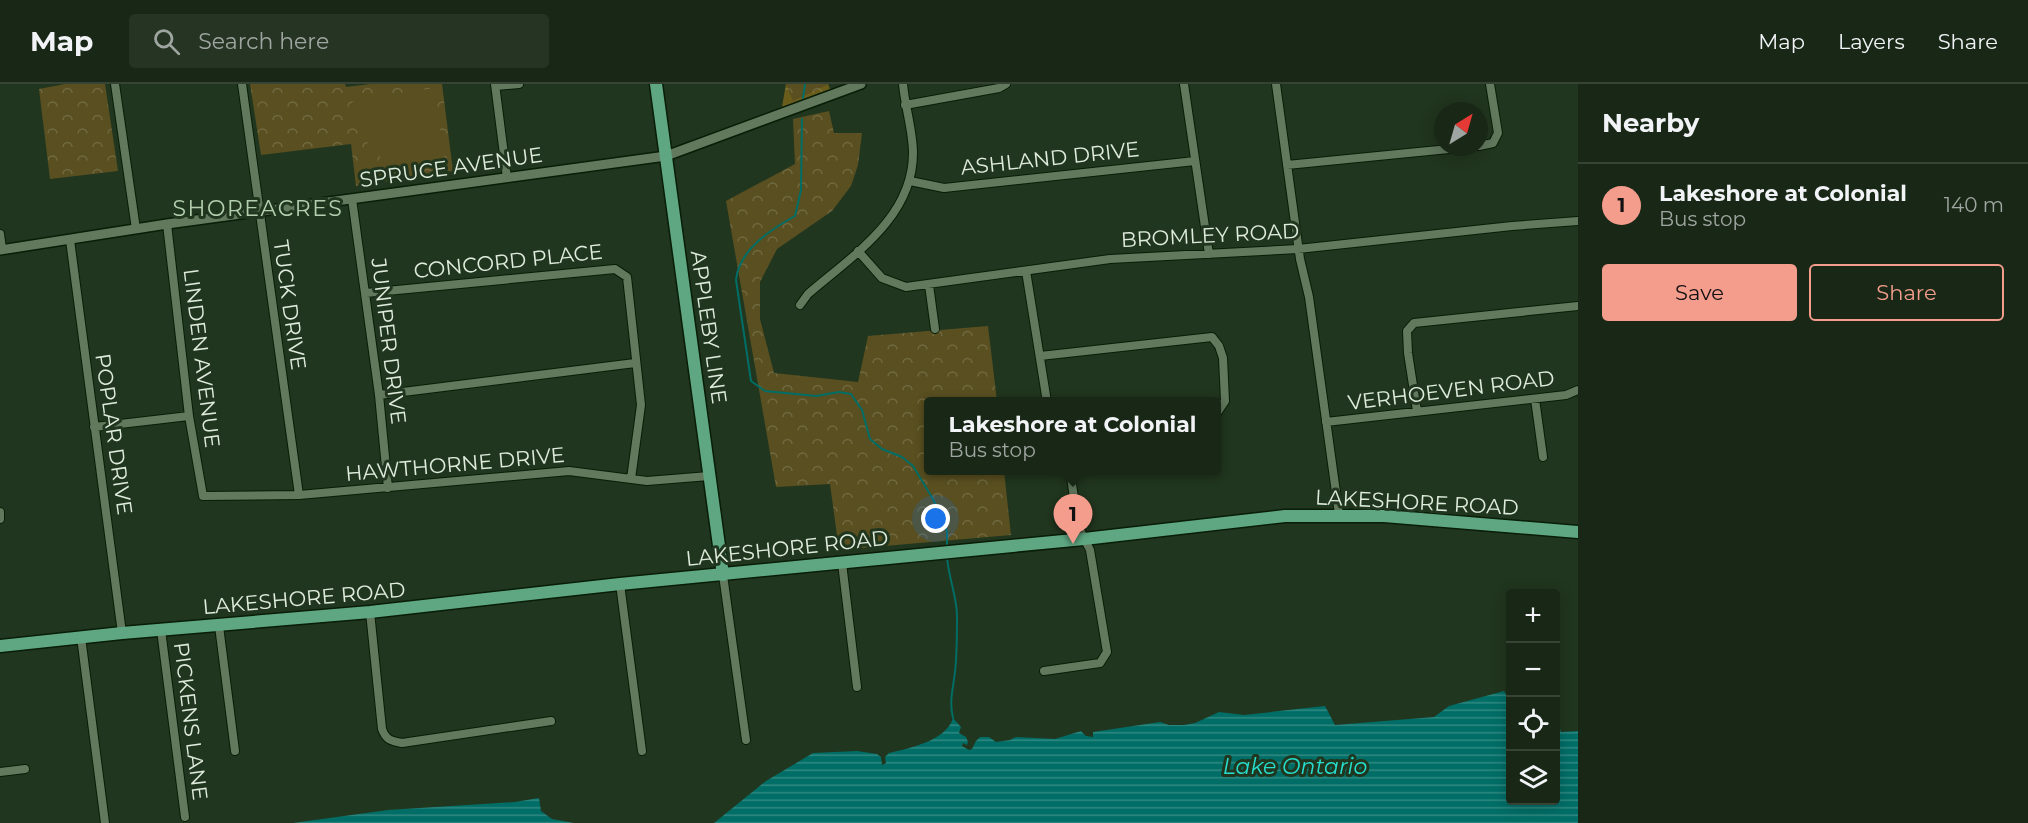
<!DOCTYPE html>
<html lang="en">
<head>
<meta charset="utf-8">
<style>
  body { margin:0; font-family:Montserrat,sans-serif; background:#263423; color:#f1f3f6 }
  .controls { position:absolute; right:18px; bottom:18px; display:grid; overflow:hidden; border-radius:6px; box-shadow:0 3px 15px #0003 }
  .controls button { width:54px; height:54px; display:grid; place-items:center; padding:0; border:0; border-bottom:2px solid #374435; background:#192816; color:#f1f3f6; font:30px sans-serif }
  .compass { position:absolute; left:1434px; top:18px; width:54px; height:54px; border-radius:50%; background:#192816; box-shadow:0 3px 15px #0003; rotate:37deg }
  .you { position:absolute; left:936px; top:435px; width:21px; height:21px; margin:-15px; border:4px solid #fff; border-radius:50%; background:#1a73e8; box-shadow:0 0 0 9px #1a73e833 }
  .badge { display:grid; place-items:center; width:39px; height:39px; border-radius:50%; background:#f49d8d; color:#111; font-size:20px; font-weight:700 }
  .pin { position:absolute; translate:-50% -50px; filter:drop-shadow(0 2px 3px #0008) }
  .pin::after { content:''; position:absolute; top:32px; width:21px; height:18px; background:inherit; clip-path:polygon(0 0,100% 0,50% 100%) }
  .popup { position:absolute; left:924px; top:313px; width:297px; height:78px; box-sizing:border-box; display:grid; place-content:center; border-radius:6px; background:#192816; filter:drop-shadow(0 2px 4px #0005); font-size:20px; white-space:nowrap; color:#9fa6a1 }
  .popup b { font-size:22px; color:#f1f3f6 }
  .popup::after { content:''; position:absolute; left:50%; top:100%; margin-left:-12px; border:12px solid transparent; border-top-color:#192816 }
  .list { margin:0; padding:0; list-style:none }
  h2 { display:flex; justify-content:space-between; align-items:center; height:78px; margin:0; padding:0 24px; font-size:26px }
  h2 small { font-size:20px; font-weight:400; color:#9fa6a1 }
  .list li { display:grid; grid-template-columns:39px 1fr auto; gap:18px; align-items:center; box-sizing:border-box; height:84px; padding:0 24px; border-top:2px solid #374435 }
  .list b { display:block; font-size:22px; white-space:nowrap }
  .list p { margin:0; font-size:20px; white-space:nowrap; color:#9fa6a1 }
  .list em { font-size:20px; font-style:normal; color:#9fa6a1 }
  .actions { display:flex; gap:12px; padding:18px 24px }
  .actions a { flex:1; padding:14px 0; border:2px solid #f49d8d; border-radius:6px; text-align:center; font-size:21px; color:#f49d8d }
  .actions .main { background:#f49d8d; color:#111 }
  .icon { flex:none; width:33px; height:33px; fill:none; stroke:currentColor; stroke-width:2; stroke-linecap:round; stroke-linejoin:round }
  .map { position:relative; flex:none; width:1578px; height:739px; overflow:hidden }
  header { display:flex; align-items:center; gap:36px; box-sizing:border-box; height:84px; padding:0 30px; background:#192816; border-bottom:2px solid #374435 }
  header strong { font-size:28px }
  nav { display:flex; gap:33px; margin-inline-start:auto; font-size:21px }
  .search { width:420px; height:54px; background:#263423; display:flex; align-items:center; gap:15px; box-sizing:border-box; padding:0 21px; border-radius:6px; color:#9fa6a1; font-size:22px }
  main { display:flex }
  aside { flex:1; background:#192816 }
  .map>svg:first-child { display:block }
  .forest { fill:url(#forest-crowns) }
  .park { fill:url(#park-crowns) }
  .garden { fill:#594f20 }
  .water { fill:url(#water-rules) }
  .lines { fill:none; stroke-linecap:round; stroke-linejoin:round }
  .stream { stroke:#006e66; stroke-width:2 }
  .minor-casing { stroke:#091d07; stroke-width:10 }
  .tertiary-casing { stroke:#091d07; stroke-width:12 }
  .primary-casing { stroke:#091d07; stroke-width:15 }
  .minor { stroke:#62795e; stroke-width:8 }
  .tertiary { stroke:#62795e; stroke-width:9 }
  .primary { stroke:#5ea782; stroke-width:12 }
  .labels { text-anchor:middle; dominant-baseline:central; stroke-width:6; stroke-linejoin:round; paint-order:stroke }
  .street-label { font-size:21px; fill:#dfecdd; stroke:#21361e }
  .neighbourhood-label { font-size:22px; letter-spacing:1.5px; fill:#b4ceb0; stroke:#21361e }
  .water-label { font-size:22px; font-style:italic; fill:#26ddce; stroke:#21361e }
</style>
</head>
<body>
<header>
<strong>Map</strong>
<div class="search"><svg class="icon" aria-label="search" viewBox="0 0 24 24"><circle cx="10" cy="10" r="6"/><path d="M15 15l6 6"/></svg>Search here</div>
<nav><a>Map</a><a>Layers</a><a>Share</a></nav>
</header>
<main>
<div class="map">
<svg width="1578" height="739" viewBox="0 0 1578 739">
  <defs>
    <pattern id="forest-crowns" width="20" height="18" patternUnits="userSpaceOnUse" patternTransform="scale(1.5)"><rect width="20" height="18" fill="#6a5d1b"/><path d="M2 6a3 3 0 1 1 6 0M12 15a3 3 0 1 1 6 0" fill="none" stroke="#7f743c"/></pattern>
    <pattern id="park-crowns" width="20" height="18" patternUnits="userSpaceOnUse" patternTransform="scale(1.5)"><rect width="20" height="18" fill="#594f20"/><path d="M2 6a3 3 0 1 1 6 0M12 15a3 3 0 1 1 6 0" fill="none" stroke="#706840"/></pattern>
    <pattern id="water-rules" width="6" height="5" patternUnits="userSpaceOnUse" patternTransform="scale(1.5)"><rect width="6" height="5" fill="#006e66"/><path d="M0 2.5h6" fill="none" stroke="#318a83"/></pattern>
  </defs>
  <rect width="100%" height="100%" fill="#21361e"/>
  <path class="forest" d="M786,0h42l2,5 -48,18z"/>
  <path class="park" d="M65,0h40l13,87 -68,8 -11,-90z
    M250,0h95l1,3 24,-3h72l11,87 -97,15 -5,-42 -90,11z
    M786,0h41v1l-34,16z
    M829,27l5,22h28l-4,32 -7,21 -19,25 -55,38 -17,33v37l14,54 84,9 10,-46 120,-10 9,75 -68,1v68l75,1 7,64 -172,15 -9,-66 -54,3 -50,-286 69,-37 -2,-45z"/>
  <path class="garden" d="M434,4l11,74 -43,5 -18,-6 -22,-25 -10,-34z"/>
  <path class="water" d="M1504,607l6,10v99h46v-86l5,18 17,-1v92h-864l52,-42 47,-28 44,-2 20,3 4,3 1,8 4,-2 -1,-6 4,-4c21,-5 57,-12 64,-35l8,9 -2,6 7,4 2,5 -1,3 -4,-2 -1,3 7,4 3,-1 4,-8 4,-4h9l7,5 14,-2 6,-3 39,2 26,-8 5,5 7,1v-5l67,-10 9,3h15l11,-2 24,-11 25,3 81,-9 10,19 99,-8 15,-11z
    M539,714l2,13 11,8 22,4h-281l95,-13 127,-8z"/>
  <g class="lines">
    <path class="stream" d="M803,14l2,-14
      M802,35l-1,71 -6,26c-25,14 -56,34 -59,64l15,101 14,10 51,5 23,-4 12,2 11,16 8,29 12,10 20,8 11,9 20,33 14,32v16
      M947,472c1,21 10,40 10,60 0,18 0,38 -2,56 -2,17 -6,29 -2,46"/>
    <defs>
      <path id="minor" d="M115,0l21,145
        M242,0l57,411
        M495,0l12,94
        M1184,0l25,170
        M1276,0l24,175 9,38 30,217
        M496,2l23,-2
        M905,21l94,-17 7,-4
        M1479,62l14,-3 5,-10 -8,-49
        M1287,81l182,-18
        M910,97l34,7 251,-27
        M352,115l27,196 9,93
        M167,140l22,192 14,80 96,-1 270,-24 78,10 62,-5
        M0,150l2,15
        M70,156l52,393
        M858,167l24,27 24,9 204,-28 188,-10 214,-23 66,-5
        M1026,187l21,131
        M929,201l6,44
        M366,209l249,-24 12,8 14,128 -10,74
        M800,221l8,-11c44,-38 105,-76 105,-141 0,-22 -8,-46 -10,-69
        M1040,272l172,-19 7,9 4,12 2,43 -8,12
        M379,311l256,-32
        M1535,315l8,58
        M1417,327l-9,-58 -1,-22 7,-8 164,-17
        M1326,338l240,-27 12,-5
        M94,343l95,-11
        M0,428v7
        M842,479l15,124
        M723,491l23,165
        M620,500l22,167
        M370,528l12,117c4,11 9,12 20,14l149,-22
        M219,542l16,125
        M161,546l24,187
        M81,553l24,186
        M1044,587l56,-8 7,-11 -17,-102 -12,-24 -8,-56
        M0,688l25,-3"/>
      <path id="tertiary" d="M0,166l167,-26 499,-68 195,-72"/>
      <path id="primary" d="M656,0l67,491
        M0,562l122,-13 248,-21 250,-28 464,-45 201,-23h99l194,16"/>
    </defs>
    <use href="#minor" class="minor-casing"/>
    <use href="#tertiary" class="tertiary-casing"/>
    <use href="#primary" class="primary-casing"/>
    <use href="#minor" class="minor"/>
    <use href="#tertiary" class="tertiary"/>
    <use href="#primary" class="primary"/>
  </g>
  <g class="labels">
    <g class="street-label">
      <text transform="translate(1050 74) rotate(-6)">ASHLAND DRIVE</text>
      <text transform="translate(451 83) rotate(-8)">SPRUCE AVENUE</text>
      <text transform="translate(1210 151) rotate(-3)">BROMLEY ROAD</text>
      <text transform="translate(508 177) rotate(-6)">CONCORD PLACE</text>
      <text transform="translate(290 221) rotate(82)">TUCK DRIVE</text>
      <text transform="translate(709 243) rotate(82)">APPLEBY LINE</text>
      <text transform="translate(389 257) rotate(83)">JUNIPER DRIVE</text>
      <text transform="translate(202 274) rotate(83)">LINDEN AVENUE</text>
      <text transform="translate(1451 306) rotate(-7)">VERHOEVEN ROAD</text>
      <text transform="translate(114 350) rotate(82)">POPLAR DRIVE</text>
      <text transform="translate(455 380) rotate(-5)">HAWTHORNE DRIVE</text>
      <text transform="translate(1417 418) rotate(3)">LAKESHORE ROAD</text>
      <text transform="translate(787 464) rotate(-6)">LAKESHORE ROAD</text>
      <text transform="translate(304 514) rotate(-5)">LAKESHORE ROAD</text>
      <text transform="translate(191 637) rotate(83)">PICKENS LANE</text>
    </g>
    <g class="neighbourhood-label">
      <text x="258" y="124">SHOREACRES</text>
    </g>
    <g class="water-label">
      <text x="1295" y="682">Lake Ontario</text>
    </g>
  </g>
</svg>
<div class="controls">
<button>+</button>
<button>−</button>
<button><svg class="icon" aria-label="locate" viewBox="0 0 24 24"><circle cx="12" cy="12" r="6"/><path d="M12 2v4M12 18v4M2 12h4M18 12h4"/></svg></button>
<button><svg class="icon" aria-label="layers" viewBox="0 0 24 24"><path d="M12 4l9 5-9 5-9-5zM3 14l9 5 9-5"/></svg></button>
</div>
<svg class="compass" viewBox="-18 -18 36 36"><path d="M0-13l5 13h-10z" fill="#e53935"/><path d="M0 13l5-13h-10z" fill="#9fa6a1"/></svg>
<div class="you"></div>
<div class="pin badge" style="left:1073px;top:460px">1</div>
<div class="popup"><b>Lakeshore at Colonial</b>Bus stop</div>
</div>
<aside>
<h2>Nearby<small></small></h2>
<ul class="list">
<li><span class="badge">1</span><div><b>Lakeshore at Colonial</b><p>Bus stop</p></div><em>140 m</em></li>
</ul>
<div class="actions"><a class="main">Save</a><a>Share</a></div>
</aside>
</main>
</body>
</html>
